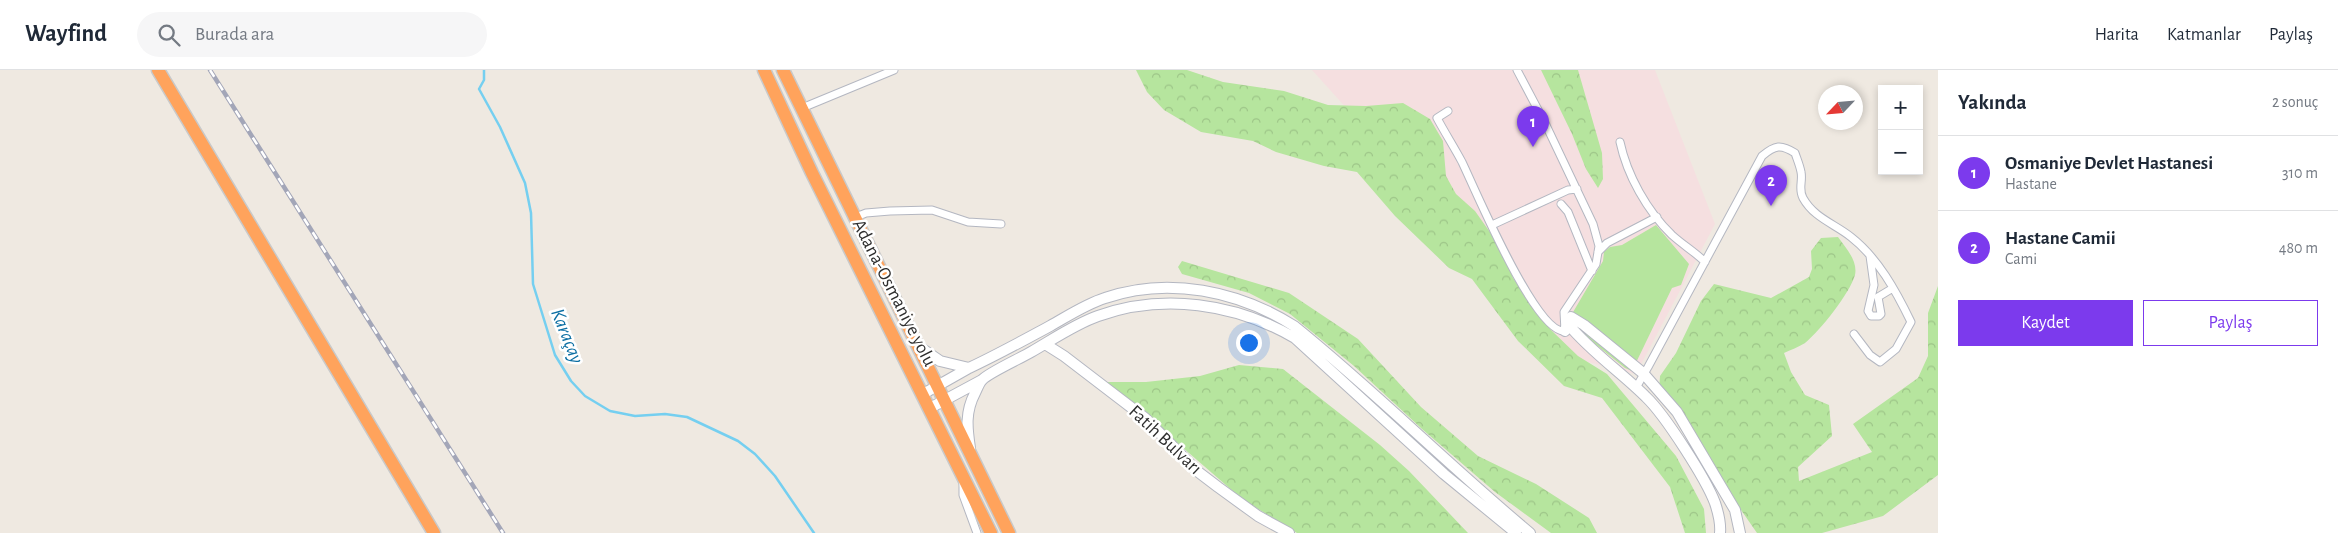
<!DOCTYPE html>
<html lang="tr">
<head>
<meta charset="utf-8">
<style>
  body { margin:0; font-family:"Alegreya Sans",sans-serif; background:#f6f6f7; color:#1f2937 }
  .controls { position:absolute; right:15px; top:15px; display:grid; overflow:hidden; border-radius:0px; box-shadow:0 2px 8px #0003 }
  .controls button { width:45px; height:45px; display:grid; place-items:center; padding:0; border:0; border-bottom:1px solid #e0e1e3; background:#fff; color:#1f2937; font:25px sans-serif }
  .compass { position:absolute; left:1818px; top:15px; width:45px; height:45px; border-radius:50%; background:#fff; box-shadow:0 2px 8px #0003; rotate:244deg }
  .you { position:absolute; left:1248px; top:272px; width:18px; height:18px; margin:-12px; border:4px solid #fff; border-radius:50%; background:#1a73e8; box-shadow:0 0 0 8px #1a73e833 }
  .badge { display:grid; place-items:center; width:32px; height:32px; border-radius:50%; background:#7c3aed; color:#fff; font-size:16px; font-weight:700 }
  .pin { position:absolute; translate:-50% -41px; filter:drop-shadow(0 1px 2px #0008) }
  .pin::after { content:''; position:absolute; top:26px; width:18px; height:15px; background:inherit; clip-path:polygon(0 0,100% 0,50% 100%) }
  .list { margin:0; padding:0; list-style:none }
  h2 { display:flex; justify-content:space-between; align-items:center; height:65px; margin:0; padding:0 20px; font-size:21px }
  h2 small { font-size:16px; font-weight:400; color:#747a83 }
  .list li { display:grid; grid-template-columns:32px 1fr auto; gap:15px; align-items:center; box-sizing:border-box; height:75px; padding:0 20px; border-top:1px solid #e0e1e3 }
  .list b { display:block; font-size:19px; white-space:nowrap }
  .list p { margin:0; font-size:16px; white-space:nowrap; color:#747a83 }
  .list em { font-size:16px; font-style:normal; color:#747a83 }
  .actions { display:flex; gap:10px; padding:15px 20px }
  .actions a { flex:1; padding:11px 0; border:1px solid #7c3aed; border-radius:0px; text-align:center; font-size:18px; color:#7c3aed }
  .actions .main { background:#7c3aed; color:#fff }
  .icon { flex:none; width:28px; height:28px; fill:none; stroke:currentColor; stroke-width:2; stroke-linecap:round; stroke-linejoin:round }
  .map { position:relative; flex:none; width:1938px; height:463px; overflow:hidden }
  header { display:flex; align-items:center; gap:30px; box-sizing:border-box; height:70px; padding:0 25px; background:#fff; border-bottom:1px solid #e0e1e3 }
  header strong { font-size:24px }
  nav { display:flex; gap:28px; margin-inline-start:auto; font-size:18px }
  .search { width:350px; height:45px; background:#f6f6f7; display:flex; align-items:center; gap:12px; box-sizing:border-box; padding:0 18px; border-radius:28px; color:#747a83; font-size:19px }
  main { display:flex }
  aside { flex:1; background:#fff }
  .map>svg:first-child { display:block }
  .medical { fill:#f5dfe0 }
  .forest { fill:url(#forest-crowns) }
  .park { fill:#b6e59e }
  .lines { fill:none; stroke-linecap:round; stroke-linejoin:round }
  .stream { stroke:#75cff0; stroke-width:2.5 }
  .street-casing { stroke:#b4b7c1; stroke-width:9 }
  .secondary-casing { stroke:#b4b7c1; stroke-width:12 }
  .highway-casing { stroke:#c9c9c9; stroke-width:15 }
  .street { stroke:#fff; stroke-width:7 }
  .secondary { stroke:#fff; stroke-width:10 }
  .highway { stroke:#ffa35c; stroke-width:12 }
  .rail-casing { stroke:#a3a6b8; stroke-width:4.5 }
  .rail { stroke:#fff; stroke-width:2.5; stroke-dasharray:8; stroke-linecap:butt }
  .labels { text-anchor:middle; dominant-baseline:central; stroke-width:5; stroke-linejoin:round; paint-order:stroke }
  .street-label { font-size:19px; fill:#2e2e2e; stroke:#fff }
  .water-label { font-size:20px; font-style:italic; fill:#0d6fa3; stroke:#fff }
</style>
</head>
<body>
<header>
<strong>Wayfind</strong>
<div class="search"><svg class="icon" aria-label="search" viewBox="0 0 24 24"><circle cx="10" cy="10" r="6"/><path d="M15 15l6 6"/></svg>Burada ara</div>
<nav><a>Harita</a><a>Katmanlar</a><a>Paylaş</a></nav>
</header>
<main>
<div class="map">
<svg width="1938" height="463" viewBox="0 0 1938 463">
  <defs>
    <pattern id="forest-crowns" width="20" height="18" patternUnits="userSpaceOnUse" patternTransform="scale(1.25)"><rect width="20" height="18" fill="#b6e59e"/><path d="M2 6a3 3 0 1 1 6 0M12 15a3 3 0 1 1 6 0" fill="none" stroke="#9dc588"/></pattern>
  </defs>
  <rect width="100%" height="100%" fill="#efe9e1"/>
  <path class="medical" d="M1312,0h343l60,154 -79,150 -64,-16z"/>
  <path class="forest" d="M1136,0h51l36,12 61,9 44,14 38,1 37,-3 27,16 13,22 3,35 10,18 19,17 29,41 9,26 37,51 28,27 29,18 69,82 28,53 2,24h-21l-15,-46 -68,-89 -38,-12 -46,-45 -46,-62 -23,-11 -54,-52 -38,-44 -33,-6 -48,-14 -23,-11 -52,-9 -37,-22 -17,-18z
    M1541,0h37l24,83 1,26 -5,9 -12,-19 -14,-35z
    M1838,167c8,11 20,24 17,38 -5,18 -35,56 -50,68 -6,4 -15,7 -21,10l7,19 14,23 24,10 3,31 -34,31 1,14 73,-29 -19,-28 65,-46 10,-22v-43l10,-27v189l-55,41 -61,17h-65l-98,-141 1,-16 16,-23 25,-52 13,-17 57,14 38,-21 3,-8 -1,-18 10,-13z
    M1182,191l107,32 69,46 63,68 57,49 58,28 53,34 8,15h-46l-56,-41 -73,-63 -68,-63 -64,-52 -41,-21 -67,-19 -4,-7z
    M1239,295l44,4 97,76 29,26 59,62h-171l-55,-34 -135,-117h39l54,-6z"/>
  <path class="park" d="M1656,155l33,39 -8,21 -9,3 -40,83 -7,-3 -51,-41 -5,-8 34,-58 1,-9 6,-5 12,-2z"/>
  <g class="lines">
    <path class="stream" d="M484,0v10l-5,9 21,38 25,56 6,30 2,71 22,71 16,26 14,15 25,15 25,5 30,-2 22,3 51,24 17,13 20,22 39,57"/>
    <defs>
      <path id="street" d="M802,38l92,-38
        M1448,41l-11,7c8,15 17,29 25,44 13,27 74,173 103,169l-1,-19 32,-48 3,-18 -6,-22 -48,-101 -28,-53
        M1620,72c7,33 27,69 52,93 11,10 23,17 33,27
        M1561,134l7,8 24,59
        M856,147l10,-4 24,-2 42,-1 36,12 33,2
        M1492,155l76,-35 9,-1
        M1598,182l9,-9 50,-26
        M1870,186l4,29 -6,26 3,5h8l2,-2 -3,-17 15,-9
        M1634,315l3,1 11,-19 114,-211c13,-11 19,-12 33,-3 2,6 5,13 6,19 2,9 -3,17 2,26 11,20 32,26 48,39 27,21 45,54 60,85l-15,27 -16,13 -10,-7 -16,-21
        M963,413v12l14,38"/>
      <path id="secondary" d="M1566,258l2,-4c23,28 53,48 78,73 19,18 60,82 69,106 3,9 6,20 5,30
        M1565,261l6,-14 13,8 59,48 34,39 58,98 5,23
        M1045,274l19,12 81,62 52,53 21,16 40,29 31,17
        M921,278l19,13 29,7c28,-13 55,-28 81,-42 18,-10 36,-22 55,-28 63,-22 134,-7 189,28 82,66 155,140 236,207
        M923,324l46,-26
        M930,338l52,-28
        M970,378c-3,-20 -5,-36 5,-55 2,-4 4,-10 7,-13 6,-7 39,-22 49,-28 21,-12 44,-28 67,-36 65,-23 137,-13 197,22l149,136 72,59"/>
      <path id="highway" d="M158,0l276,463
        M764,0l48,103 179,360
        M783,0l226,463"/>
    </defs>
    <use href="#street" class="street-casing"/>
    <use href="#secondary" class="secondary-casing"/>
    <use href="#highway" class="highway-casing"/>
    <use href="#street" class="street"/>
    <use href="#secondary" class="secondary"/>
    <use href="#highway" class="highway"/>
    <defs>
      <path id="rail" d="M210,0l293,463"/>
    </defs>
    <use href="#rail" class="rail-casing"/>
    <use href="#rail" class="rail"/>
  </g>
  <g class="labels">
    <g class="street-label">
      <text transform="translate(894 223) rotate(63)">Adana-Osmaniye yolu</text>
      <text transform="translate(1165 370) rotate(43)">Fatih Bulvarı</text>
    </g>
    <g class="water-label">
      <text transform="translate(567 266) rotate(68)">Karaçay</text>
    </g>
  </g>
</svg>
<div class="controls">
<button>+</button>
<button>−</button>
</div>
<svg class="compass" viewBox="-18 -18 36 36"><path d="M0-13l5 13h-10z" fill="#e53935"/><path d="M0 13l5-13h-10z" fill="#747a83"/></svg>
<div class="you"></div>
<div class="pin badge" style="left:1533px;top:77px">1</div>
<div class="pin badge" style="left:1771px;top:136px">2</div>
</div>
<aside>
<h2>Yakında<small>2 sonuç</small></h2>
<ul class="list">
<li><span class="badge">1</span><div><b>Osmaniye Devlet Hastanesi</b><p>Hastane</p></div><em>310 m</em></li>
<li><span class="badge">2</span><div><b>Hastane Camii</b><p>Cami</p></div><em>480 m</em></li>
</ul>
<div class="actions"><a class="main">Kaydet</a><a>Paylaş</a></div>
</aside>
</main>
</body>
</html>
